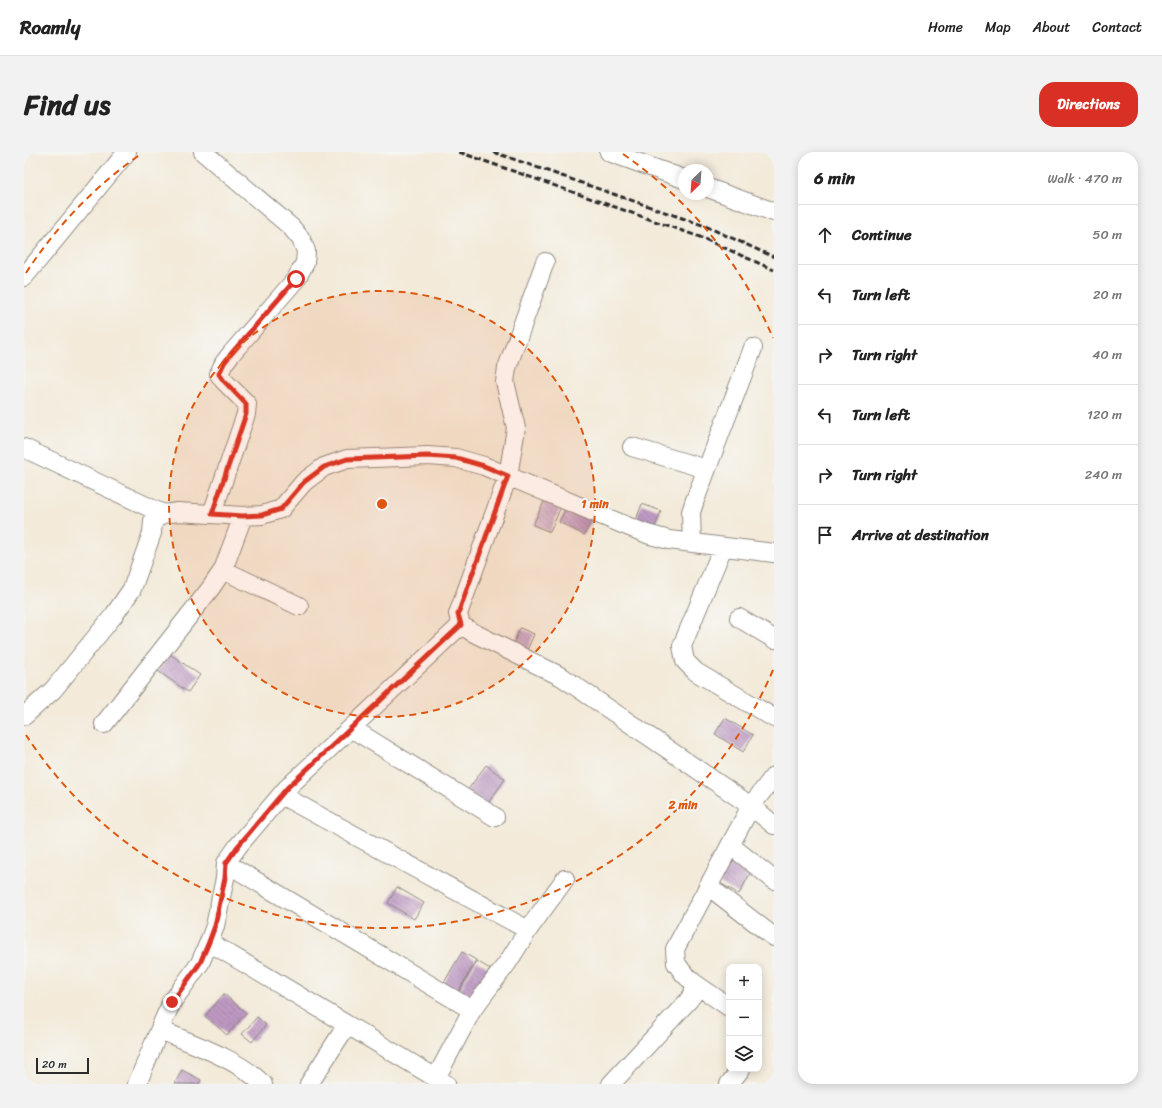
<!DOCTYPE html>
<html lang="en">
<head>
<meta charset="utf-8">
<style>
  body { margin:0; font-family:Sriracha,sans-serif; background:#f2f2f2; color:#222 }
  .controls { position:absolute; right:12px; bottom:12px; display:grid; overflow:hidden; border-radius:8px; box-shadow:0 2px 10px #0003 }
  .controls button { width:36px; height:36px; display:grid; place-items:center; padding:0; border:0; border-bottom:1px solid #e0e0e0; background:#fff; color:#222; font:20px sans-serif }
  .compass { position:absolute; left:654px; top:12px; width:36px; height:36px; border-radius:50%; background:#fff; box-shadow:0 2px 10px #0003; rotate:205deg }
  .scale { position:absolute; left:12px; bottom:10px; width:53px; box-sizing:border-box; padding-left:4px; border:2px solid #2b2b2b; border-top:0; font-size:11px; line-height:14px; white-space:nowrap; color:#2b2b2b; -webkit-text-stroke:3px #f6f6f2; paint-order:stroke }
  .stop { position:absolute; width:12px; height:12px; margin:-9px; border:3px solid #d93025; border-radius:50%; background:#fff }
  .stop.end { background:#d93025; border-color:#fff; box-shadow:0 1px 4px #0008 }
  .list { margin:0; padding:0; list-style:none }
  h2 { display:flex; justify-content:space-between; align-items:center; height:52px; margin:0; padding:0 16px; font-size:17px }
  h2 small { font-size:13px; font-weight:400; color:#767676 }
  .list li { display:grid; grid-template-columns:26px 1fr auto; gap:12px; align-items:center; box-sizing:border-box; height:60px; padding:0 16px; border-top:1px solid #e0e0e0 }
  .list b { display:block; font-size:15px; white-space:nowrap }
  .list em { font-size:13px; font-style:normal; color:#767676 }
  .icon { flex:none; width:22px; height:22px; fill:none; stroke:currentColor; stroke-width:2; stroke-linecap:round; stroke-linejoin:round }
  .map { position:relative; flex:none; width:750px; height:932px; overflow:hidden; border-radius:16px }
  header { display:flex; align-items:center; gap:24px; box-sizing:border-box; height:56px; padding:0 20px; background:#fff; border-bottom:1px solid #e0e0e0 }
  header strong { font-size:19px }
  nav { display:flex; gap:22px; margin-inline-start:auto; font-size:14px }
  .intro { display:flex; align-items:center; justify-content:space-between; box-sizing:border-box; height:96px; padding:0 24px }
  h1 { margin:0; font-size:28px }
  .button { padding:10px 18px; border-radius:16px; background:#d93025; color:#fff; font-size:14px; font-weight:700 }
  main { display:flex; gap:24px; padding:0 24px }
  aside { flex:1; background:#fff; border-radius:16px; box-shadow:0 2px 10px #0003 }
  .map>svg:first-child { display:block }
  .building { fill:url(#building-back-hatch) }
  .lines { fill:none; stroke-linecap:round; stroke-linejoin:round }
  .street-casing { stroke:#8f8a82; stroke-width:20 }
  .street { stroke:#fff; stroke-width:18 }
  .rail { stroke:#2b2b2b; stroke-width:3; stroke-dasharray:6 3; stroke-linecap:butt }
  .route { stroke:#d93025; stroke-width:5 }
  .ring { fill:none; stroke:#df570e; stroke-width:2; stroke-dasharray:7 5 }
  .centre { fill:#df570e; stroke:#f6f6f2; stroke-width:2 }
  .ring-label { font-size:12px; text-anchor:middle; font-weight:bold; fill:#df570e; stroke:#f6f6f2; stroke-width:4; stroke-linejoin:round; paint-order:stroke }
</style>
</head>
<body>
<header>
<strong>Roamly</strong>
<nav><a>Home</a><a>Map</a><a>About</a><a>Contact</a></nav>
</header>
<div class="intro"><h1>Find us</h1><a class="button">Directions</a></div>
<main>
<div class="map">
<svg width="750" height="932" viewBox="0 0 750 932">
  <defs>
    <pattern id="building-back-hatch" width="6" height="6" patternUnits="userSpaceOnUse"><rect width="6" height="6" fill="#be99c3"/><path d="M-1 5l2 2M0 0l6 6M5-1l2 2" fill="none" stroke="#9b7d9f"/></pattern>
  </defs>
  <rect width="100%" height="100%" fill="#f6f6f2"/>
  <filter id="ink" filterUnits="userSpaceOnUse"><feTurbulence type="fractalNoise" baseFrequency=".025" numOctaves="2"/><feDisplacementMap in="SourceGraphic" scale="8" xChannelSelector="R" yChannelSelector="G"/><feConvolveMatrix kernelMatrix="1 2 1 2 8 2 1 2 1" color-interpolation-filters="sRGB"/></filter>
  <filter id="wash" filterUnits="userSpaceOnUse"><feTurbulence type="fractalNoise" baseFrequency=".012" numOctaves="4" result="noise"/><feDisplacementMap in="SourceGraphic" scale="16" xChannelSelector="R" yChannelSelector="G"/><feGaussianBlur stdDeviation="0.9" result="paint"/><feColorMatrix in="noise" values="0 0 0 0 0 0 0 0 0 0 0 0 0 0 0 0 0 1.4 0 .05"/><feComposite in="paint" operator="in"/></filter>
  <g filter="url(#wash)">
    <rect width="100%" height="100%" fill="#f3ead9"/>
    <g id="blocks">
      <path class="building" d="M523,343l16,7 -13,30 -17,-7z
        M618,352l19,7 -6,16 -19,-7z
        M544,353l25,14 -9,16 -25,-13z
        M496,476l14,6 -8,19 -14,-6z
        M146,502l30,21 -12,17 -30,-21z
        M701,566l28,17 -10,17 -28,-18z
        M462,613l19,14 -18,26 -20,-14z
        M711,706l18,10 -14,26 -19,-11z
        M373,735l27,16 -10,16 -26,-16z
        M438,800l14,8 -18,32 -15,-8z
        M453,809l13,8 -18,31 -13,-8z
        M200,842l22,19 -19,22 -22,-19z
        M233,865l9,8 -14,17 -10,-8z
        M158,918l19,10 -2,4h-22l-2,-1z"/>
    </g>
  </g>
  <g filter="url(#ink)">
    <use href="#blocks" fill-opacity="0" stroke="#8f8a82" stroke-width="1"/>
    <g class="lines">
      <defs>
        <path id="street" d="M179,0l88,75 10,12 5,12 -1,12 -9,16 -65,75 -7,9 -5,11 5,7 23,23 -1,10 -34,100
          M585,0l75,27
          M684,36l66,24
          M521,110l-38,106 -2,14 11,46 -8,48 -50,138 3,11 11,7 90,45 189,129 23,19
          M0,125l103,-125
          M608,295l74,22
          M0,296l139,66
          M668,391l-1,-31 4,-12 58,-152
          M699,395l-41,99 3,15 11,11 78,46
          M199,418l76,36
          M715,466l35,21
          M0,564l29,-26 61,-75 18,-26 20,-56 1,-12 10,-7 15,-2 65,4 19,-1 19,-6 23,-27 20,-15 23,-8 81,-3 28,2 28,8 138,58 25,10 22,6 105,13
          M80,572l106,-135 13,-19 20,-54
          M327,576l144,89
          M257,643l247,135
          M706,693l44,35
          M202,711l246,147
          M684,734l66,51
          M185,790l237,142
          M670,831l35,24
          M136,878c35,15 76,28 103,54
          M412,926l36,-68 36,-48 20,-32 37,-51
          M113,932l27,-65 8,-17 28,-39 9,-21 6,-16 10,-48 1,-15 12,-17 49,-58 174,-163
          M285,932l38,-59
          M587,932l77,-83 6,-8v-10l-10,-9 -8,-11 -1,-14 76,-143 23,-30
          M705,932l12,-15"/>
      </defs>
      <use href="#street" class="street-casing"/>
      <use href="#street" class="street"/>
      <path class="rail" d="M435,0l241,85 74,33
        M469,0l212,74 69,31"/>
    </g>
  </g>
  <g class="lines" filter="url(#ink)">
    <path class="route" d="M148,850l28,-39 9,-21 6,-16 10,-48 1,-15 12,-17 49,-58 174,-163 -3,-11 50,-138 -24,-10 -28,-8 -28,-2 -81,3 -23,8 -20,15 -23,27 -19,6 -19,1 -31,-2 34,-100v-10l-22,-23 -5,-7 5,-11 7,-9 65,-75"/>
  </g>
  <circle cx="358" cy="352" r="213" fill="#df570e" fill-opacity=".12"/>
  <g class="ring">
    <circle cx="358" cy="352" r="213"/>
    <path d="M749 518A425 425 0 0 1 2 583M2 121A425 425 0 0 1 117 2M599 2A425 425 0 0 1 749 186"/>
  </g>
  <circle cx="358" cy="352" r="6" class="centre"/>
  <g class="ring-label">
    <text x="571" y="356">1 min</text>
    <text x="659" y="657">2 min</text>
  </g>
</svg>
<div class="controls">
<button>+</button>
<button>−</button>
<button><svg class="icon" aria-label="layers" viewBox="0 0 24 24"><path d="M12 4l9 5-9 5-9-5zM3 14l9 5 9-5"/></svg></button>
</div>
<svg class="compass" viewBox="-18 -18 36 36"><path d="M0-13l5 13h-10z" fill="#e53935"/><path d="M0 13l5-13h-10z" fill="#767676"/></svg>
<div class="scale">20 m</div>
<div class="stop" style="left:272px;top:127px"></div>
<div class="stop end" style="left:148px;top:850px"></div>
</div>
<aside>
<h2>6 min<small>Walk · 470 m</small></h2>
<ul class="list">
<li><svg class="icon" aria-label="ahead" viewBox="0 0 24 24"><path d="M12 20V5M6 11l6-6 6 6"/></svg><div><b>Continue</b></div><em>50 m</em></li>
<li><svg class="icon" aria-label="left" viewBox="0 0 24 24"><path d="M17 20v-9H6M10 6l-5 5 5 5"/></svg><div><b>Turn left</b></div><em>20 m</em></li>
<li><svg class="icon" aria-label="right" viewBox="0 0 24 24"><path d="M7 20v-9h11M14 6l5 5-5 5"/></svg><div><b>Turn right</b></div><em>40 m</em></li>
<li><svg class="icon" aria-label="left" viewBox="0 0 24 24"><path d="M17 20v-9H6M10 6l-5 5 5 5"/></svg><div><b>Turn left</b></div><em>120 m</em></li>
<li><svg class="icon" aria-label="right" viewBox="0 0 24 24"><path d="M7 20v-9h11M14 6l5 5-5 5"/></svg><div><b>Turn right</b></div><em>240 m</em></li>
<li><svg class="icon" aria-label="arrive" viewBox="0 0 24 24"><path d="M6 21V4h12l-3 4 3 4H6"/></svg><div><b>Arrive at destination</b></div></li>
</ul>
</aside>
</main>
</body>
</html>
